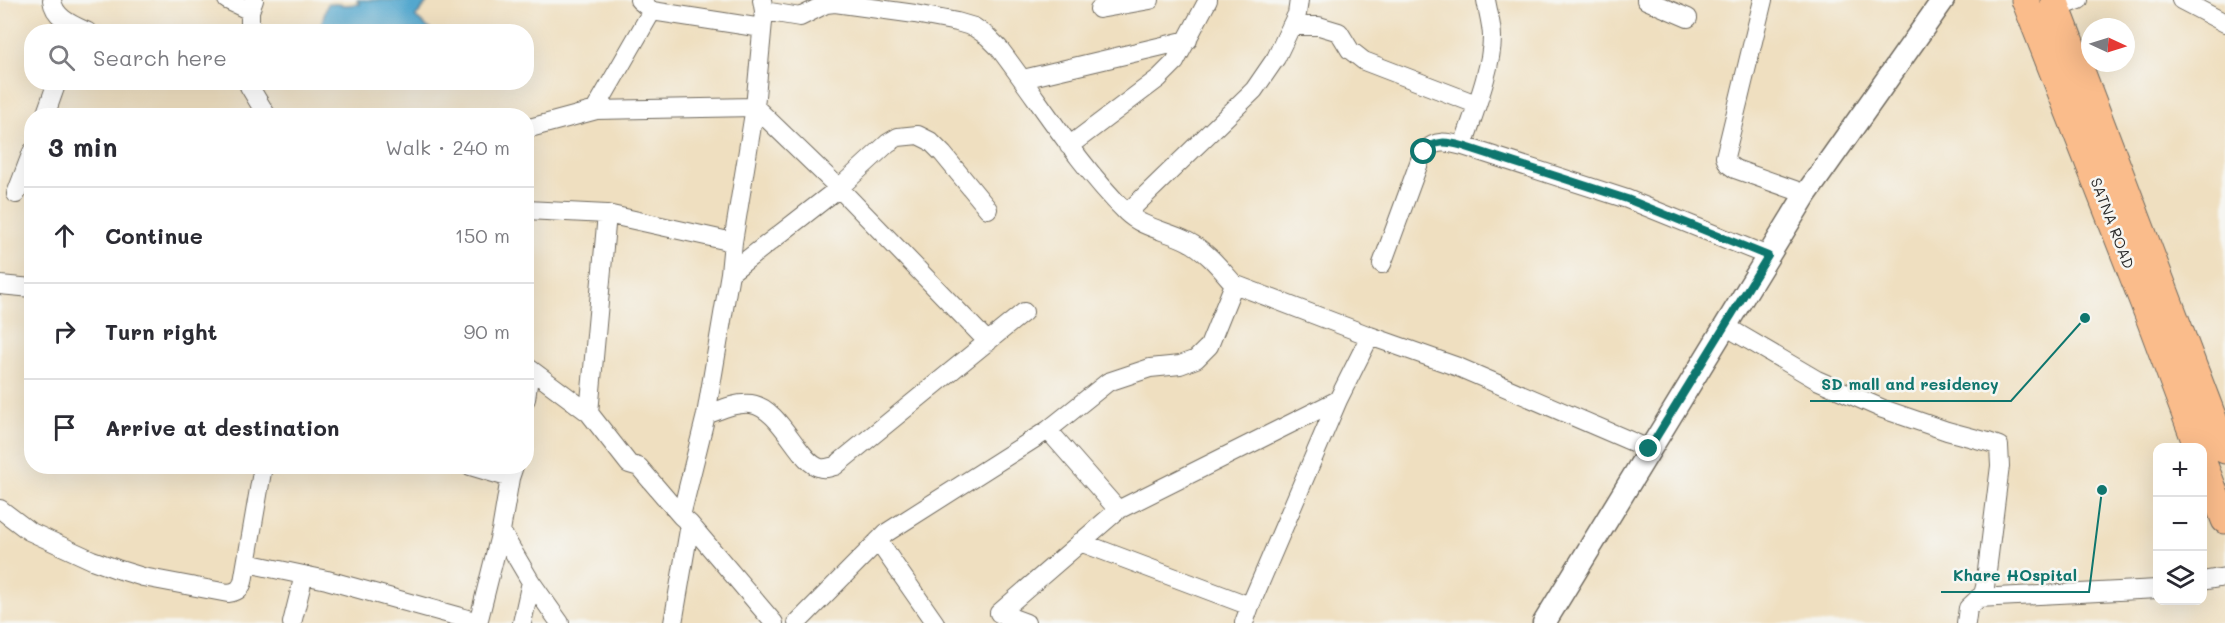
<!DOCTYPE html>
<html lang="en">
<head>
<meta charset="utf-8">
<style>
  body { margin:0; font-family:Mali,sans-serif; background:#f2f2f3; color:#2b2b33 }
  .controls { position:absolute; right:18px; bottom:18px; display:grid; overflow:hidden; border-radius:12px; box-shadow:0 6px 24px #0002 }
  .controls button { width:54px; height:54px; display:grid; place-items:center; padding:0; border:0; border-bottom:2px solid #e1e1e2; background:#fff; color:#2b2b33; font:30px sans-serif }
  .compass { position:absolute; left:2081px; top:18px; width:54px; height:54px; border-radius:50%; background:#fff; box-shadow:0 6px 24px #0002; rotate:94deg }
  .stop { position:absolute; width:18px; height:18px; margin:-14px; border:4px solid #0f766e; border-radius:50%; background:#fff }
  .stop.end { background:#0f766e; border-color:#fff; box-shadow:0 2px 6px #0008 }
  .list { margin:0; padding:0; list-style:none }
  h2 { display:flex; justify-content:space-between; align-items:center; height:78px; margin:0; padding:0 24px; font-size:26px }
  h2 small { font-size:20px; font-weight:400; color:#7c7c81 }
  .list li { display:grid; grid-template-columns:39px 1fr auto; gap:18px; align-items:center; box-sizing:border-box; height:96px; padding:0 24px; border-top:2px solid #e1e1e2 }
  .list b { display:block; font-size:22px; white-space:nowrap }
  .list em { font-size:20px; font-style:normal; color:#7c7c81 }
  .icon { flex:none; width:33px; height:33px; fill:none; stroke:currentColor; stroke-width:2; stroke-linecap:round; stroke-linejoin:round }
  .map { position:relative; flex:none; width:2225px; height:623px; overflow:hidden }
  .search { position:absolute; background:#fff; box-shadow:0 6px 24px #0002; left:24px; top:24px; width:510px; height:66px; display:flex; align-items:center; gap:15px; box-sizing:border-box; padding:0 21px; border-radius:24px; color:#7c7c81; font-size:22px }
  .panel { position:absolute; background:#fff; box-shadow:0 6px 24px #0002; left:24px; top:108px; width:510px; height:366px; border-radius:24px }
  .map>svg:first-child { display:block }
  .water { fill:#52a7ce; stroke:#3e697c; stroke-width:1.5 }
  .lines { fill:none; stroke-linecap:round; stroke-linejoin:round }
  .minor-casing { stroke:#706a5f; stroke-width:20 }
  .tertiary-casing { stroke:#706a5f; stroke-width:25 }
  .primary-casing { stroke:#706a5f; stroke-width:29 }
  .minor { stroke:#fff; stroke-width:18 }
  .tertiary { stroke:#fff; stroke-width:22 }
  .primary { stroke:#fabc8b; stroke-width:27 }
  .route { stroke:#0f766e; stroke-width:8 }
  .labels { text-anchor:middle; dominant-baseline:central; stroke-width:5; stroke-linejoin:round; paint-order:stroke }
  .street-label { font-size:15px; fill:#2b2b2b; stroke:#f6f6f2 }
  .leader { fill:none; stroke:#0f766e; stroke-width:2 }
  .callout-dot { fill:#0f766e; stroke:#f6f6f2; stroke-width:2 }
  .callout-label { font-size:16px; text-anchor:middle; font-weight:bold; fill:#0f766e; stroke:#f6f6f2; stroke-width:5; stroke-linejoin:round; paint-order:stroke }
</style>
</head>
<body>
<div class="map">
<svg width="2225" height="623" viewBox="0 0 2225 623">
  <rect width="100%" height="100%" fill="#f6f6f2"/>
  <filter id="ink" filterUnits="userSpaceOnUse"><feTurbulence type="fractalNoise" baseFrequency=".0167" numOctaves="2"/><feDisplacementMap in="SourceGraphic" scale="12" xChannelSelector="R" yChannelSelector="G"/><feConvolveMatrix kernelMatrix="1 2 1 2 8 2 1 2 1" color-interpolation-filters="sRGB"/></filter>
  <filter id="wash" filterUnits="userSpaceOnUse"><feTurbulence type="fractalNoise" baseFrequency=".008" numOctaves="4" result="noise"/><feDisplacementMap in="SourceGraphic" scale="24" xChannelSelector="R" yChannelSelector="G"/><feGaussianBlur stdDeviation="1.35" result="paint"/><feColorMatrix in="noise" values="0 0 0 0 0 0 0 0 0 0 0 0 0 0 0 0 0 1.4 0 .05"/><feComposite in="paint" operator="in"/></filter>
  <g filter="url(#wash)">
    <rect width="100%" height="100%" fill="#efdfc0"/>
    <path class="water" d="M357,0h69l1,3 -12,14 17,14h-113l9,-28 17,2 15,-1z"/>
  </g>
  <g filter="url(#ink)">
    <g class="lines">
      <defs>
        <path id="minor" d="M52,0c2,18 21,25 36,32
          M227,0l23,11
          M639,0l13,11 -57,99 160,-3 9,-96 -2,-11
          M1646,0l42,18
          M1763,0l-38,157 3,7 7,5 71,25
          M2181,0l44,23
          M2057,8l22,-8
          M1099,9l51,-9
          M652,11l110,17
          M764,11l36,6 26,-13 9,-1 80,11 42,8 17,5 13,9 12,12c42,55 78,115 127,164 16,16 42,19 61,29 20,10 33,27 47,43
          M1291,26h28l20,6 11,18 14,11 112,43
          M250,32v-21l4,-11
          M1023,79l165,-39
          M249,82v4l18,30
          M755,107l84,81 149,154
          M45,116l12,-34
          M526,129l74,-20
          M1069,146l90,-68 16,-16 33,-62
          M1463,146c10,-31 29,-77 29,-109 0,-12 -4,-25 -6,-37
          M16,194l16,-42
          M526,210l81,4
          M1127,213l127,-123 22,-32 21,-44 2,-14
          M1382,264l41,-112c13,-13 24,-10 40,-6l164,53 141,57
          M730,273l109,-85 49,-45 10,-6 20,-2 12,6 13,13 45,55
          M0,285l32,3
          M1725,326l92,54 66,29 64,22 41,11 11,4 1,20 -15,121 -2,7 -15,14 -2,15
          M526,399l4,-30 59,44 40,51 10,3 42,49 25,-101 24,-142 3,-31 22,-135
          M589,413l18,-199 126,28
          M706,415c14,-5 30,-13 45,-11 30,4 48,60 70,64 5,1 9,-1 14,-2l189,-154
          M470,466l40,12
          M0,509l29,22 63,29 25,9 26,8 85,16c8,-1 12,-3 15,-11l20,-116
          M1118,510l-70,-80 60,-48 42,-14 30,-3 16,-6 13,-13 25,-62 136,52 88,31 191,82
          M681,516l9,8 84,99
          M501,531l30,51 29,41
          M878,541l57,82
          M1080,542l170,64
          M247,563l80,17 151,42
          M2202,581l23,-4
          M1978,598l180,-9
          M292,623l12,-48
          M478,623l23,-92 9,-53 4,-12
          M522,623l9,-41
          M673,623l17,-99
          M797,623l89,-90 162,-103
          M1026,623l-27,-10 119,-103 220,-110
          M1244,623l6,-17 88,-206 32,-64"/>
        <path id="tertiary" d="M1544,623l262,-429 137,-194"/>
        <path id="primary" d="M2025,0l123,314 50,134
          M2054,0l171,450
          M2202,460l23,60"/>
      </defs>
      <use href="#minor" class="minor-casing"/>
      <use href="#tertiary" class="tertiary-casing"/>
      <use href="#primary" class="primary-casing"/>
      <use href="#minor" class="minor"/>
      <use href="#tertiary" class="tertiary"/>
      <use href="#primary" class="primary"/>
    </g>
  </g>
  <g class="lines" filter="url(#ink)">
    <path class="route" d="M1424,152c11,-13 24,-10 39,-6l164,53 141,57 -119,193"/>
  </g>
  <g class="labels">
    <g class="street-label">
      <text transform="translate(2113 223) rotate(69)">SATNA ROAD</text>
    </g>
  </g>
  <path class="leader" d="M2085 318L2011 401H1810M2102 490L2089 592H1941"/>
  <g class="callout-dot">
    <circle cx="2085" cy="318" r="6"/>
    <circle cx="2102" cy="490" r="6"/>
  </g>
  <g class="callout-label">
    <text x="1910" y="390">SD mall and residency</text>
    <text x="2015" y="581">Khare HOspital</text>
  </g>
</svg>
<div class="controls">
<button>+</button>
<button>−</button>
<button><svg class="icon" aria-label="layers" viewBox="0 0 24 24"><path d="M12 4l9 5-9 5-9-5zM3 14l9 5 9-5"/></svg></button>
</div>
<svg class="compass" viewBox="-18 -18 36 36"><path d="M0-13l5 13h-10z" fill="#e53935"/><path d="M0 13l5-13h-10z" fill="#7c7c81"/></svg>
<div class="stop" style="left:1424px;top:152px"></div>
<div class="stop end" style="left:1649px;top:449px"></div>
<div class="search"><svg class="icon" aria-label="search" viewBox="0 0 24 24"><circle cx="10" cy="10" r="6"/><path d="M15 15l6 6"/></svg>Search here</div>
<section class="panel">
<h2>3 min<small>Walk · 240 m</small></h2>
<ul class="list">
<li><svg class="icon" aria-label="ahead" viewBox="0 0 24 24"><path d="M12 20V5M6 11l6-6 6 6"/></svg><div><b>Continue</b></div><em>150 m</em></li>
<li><svg class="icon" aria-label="right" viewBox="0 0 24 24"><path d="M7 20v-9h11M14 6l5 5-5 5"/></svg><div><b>Turn right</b></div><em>90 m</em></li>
<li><svg class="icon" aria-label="arrive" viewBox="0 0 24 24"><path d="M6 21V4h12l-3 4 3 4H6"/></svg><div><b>Arrive at destination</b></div></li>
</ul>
</section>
</div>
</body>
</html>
